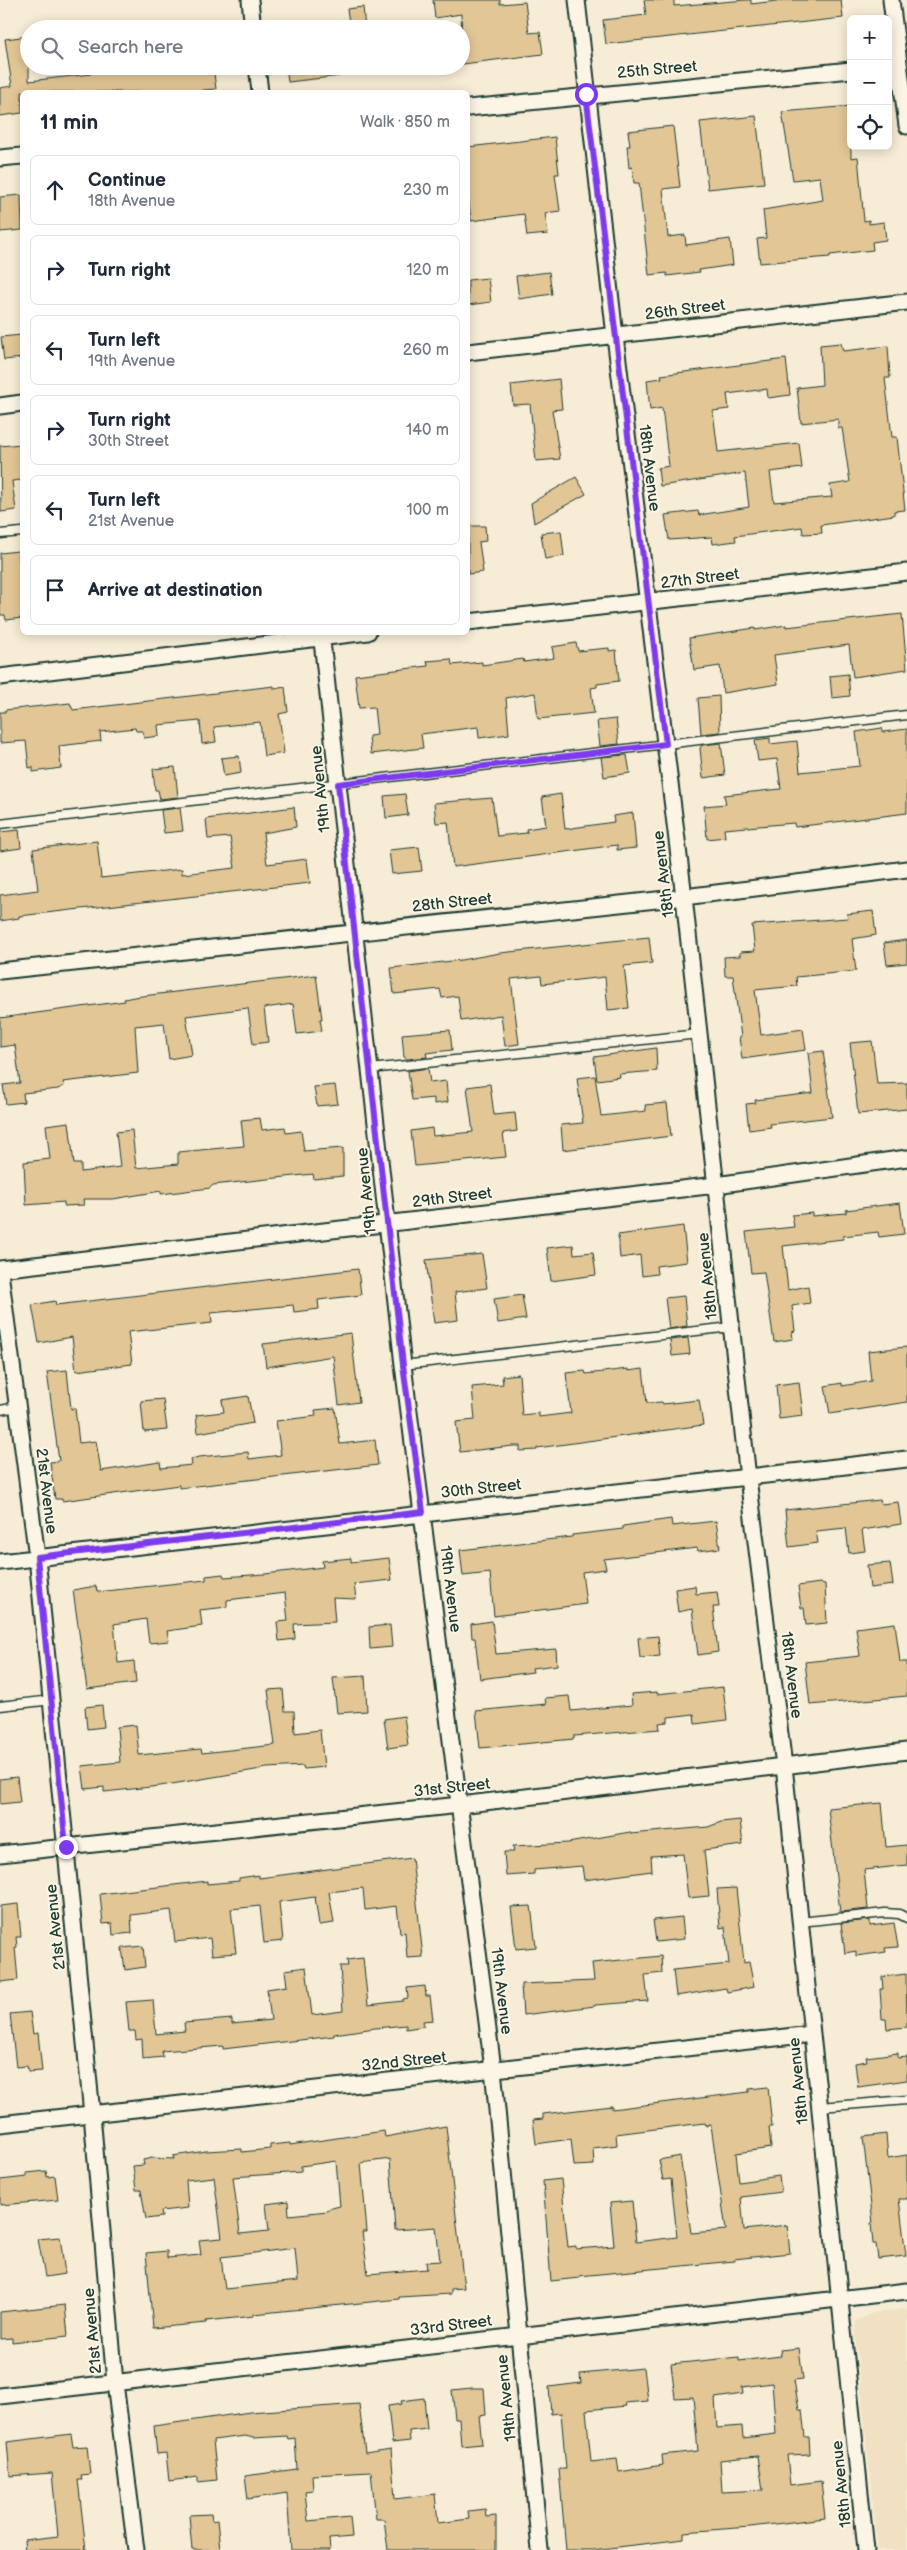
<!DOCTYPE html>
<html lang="en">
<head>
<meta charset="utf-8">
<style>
  body { margin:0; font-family:"Balsamiq Sans",sans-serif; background:#f6f6f7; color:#1f2937 }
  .controls { position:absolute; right:15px; top:15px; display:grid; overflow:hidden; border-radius:8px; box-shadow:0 2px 12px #0003 }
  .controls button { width:45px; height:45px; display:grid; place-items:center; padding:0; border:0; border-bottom:1px solid #e0e1e3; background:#fff; color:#1f2937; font:25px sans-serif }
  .stop { position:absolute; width:15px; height:15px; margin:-11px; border:4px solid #7c3aed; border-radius:50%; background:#fff }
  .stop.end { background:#7c3aed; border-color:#fff; box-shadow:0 1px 5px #0008 }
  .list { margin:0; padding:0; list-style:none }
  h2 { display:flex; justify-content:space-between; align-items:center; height:65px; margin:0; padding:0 20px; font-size:21px }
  h2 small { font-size:16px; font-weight:400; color:#747a83 }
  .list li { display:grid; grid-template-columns:32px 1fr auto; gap:15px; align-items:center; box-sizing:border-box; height:70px; margin:0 10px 10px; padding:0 10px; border:1px solid #e0e1e3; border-radius:8px }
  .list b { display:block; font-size:19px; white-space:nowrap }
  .list p { margin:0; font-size:16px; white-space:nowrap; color:#747a83 }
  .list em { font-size:16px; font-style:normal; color:#747a83 }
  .icon { flex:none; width:28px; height:28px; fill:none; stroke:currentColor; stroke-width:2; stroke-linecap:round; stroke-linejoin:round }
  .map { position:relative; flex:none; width:907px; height:2550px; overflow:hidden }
  .search { position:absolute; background:#fff; box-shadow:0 2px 12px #0003; left:20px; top:20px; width:450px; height:55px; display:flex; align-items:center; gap:12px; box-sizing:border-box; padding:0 18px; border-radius:28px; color:#747a83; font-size:19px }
  .panel { position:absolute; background:#fff; box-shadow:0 2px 12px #0003; left:20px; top:90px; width:450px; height:545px; border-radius:8px }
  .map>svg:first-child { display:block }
  .built { fill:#f1e1c2 }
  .building { fill:#e2c696; stroke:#1f3d34; fill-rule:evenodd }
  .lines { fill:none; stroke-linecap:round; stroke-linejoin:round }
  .lane-casing { stroke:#1f3d34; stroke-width:11 }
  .street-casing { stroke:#1f3d34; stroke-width:19 }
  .lane { stroke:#fcf5e5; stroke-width:8 }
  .street { stroke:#fcf5e5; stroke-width:15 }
  .route { stroke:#7c3aed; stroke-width:6 }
  .labels { text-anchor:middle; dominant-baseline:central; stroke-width:4; stroke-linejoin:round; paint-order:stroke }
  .street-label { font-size:16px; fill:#1f3d34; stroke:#fcf5e5 }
</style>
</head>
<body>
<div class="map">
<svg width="907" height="2550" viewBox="0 0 907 2550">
  <rect width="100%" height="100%" fill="#f7ecd5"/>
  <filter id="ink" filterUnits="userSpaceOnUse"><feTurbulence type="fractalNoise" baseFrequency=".02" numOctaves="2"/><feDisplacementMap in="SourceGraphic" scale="10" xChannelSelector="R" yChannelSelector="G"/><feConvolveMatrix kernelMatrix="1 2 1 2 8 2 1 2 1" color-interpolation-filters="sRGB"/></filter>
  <g filter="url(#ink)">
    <path class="built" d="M907,2309v241h-29l-23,-215 1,-14 17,-8z"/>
    <path class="building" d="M433,0h67v4l25,-2 4,31 11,-1 3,22 -80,10 -2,-50 -26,4z
      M644,0h30v6l72,-6h5v4l34,-4h56l2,18 -237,26 -3,-24 43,-5z
      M363,7l2,22h-15l-3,-20z
      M29,36v45l62,-7 -1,-3 35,-3v2l33,-4h55l3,23 -13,1v2h-181v21l-22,3v-28l12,-2 -7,-47z
      M286,66h54v10l-52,6z
      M851,106v52l7,-1 6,64 5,-1v4l15,-2 2,18 -14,2 1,8 -43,5v2l-70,6 -3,-24 9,-1 -3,-28 60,-10 -3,-23 -27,3 -11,-68z
      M756,116l8,67 -56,6 -8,-67z
      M673,126l7,61 -17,2 5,48 17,-2 1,10 44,-6 3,26 -34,5 1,2 -33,4v-3l-18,2 -10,-92h-5l-2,-16 -3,1 -2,-22h3l-2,-15z
      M555,137l4,37h-4l5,37 -15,2 3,21 -21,2 -3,-22 -53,7 -3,-27v-47z
      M21,195l1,35 -22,2v-35z
      M549,272l3,22 -33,5 -3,-23z
      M488,278l3,24 -23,3v-25z
      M22,335v23l-18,2 -3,-23z
      M841,343l2,8 45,-5 2,32h-5l7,59h5l8,73 -11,1v4l-73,10 1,8 -19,1 -1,-7 -67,9 1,5 -23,3 -1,-7 -43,3 -4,-25 33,-4 1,4 50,-8 -4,-34 -85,13 -2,-18 11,-2 -7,-58 -12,2 -3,-30 15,-2 -1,-3 125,-16 4,36 -22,3 -1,-9 -40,5 2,15 -16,2 5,41 81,-9 3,25 -32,4 4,30 58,-5 -2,-12 20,-3 -8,-54h-4v-9l-37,4 -4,-35 25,-3 -2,-40z
      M559,379l3,30 -10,1 8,49 -24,2 -6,-57 -17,1 -2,-20z
      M22,444v36l-10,1 4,29 -15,2 -1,-66z
      M576,477l10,17 -52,29 -3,-20z
      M468,526h17l1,15 -7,1 4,30 -15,2z
      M561,531l3,25 -19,3 -4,-26z
      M18,551l4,36v31l-16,2 -1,-5h-5v-62z
      M902,614l5,55 -54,8 -4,-32 -75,10 4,29 -55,9 -3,-27 -26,4 -5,-32 66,-10v2l31,-5v2z
      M576,643l2,8 31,-3v3l7,-1 3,31 -22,3v3l-6,1 3,25 -56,6 -3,-26 -29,5 3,36 -30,4 -1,-11 -57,7 2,14 -52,6 -2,-18 8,-1 -3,-28 -15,1 -4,-33 73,-9 -1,-5 24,-2 1,6 30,-3v3l41,-6 1,3 30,-4 -2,-11z
      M848,674l2,22 -18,2 -2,-22z
      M274,686v3l11,-2 3,25 -9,2 5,39 -20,3 -4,-34 -46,5 2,15 -14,2 -2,-23 -42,4 1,11 -15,2 -1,-7h-7l-1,-3 -35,4 1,9 -42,5 2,22 -28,4v-5l-4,1 -3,-27 -26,2v-31h5v-2l65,-7 3,7z
      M719,696l1,36 -19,2 -3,-36z
      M616,719l3,25 -19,2 -3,-25z
      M882,728l1,4 24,-3v84l-112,14 -1,-4 -70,6 1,8 -18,2 -3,-33 22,-2 -2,-9 57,-6 -4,-30 -19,2 -3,-21 15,-2v6l27,-3 3,31 60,-6 -4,-34z
      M721,743l4,32 -22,3 -3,-30 2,-3z
      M627,755l3,18 -26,4 -3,-20z
      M239,756l2,17 -17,3 -3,-18z
      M175,767l3,30 -18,2 -2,-9h-3l-2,-21z
      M405,794l3,21 -22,3 -2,-22z
      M561,794l4,35 49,-7 -1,-6 20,-3 3,35 -19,2v-5l-164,22 -5,-45 -12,1 -2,-20 58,-5 5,38 30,-3 -1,-4 20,-3 -4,-29z
      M294,807l2,20 -33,6 4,31 40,-5 3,24 -291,33v2l-19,3v-26l38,-5 -5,-41 64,-8 4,37 81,-9v5l53,-6 -5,-31 -22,2 -2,-20z
      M180,808l3,23 -19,2 -3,-23z
      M19,830l2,18 -21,3v-19z
      M419,847l3,24 -30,3 -3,-24z
      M873,911l3,24 -24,4 4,32 -60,6 1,9 -42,4 6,45 42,-6 3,21 -64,9 -3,-22h2l-8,-61h-8l-1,-19 16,-1v-4l15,-1 -3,-26 96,-7 -1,-4z
      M649,937l3,26 -28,3 5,42 -21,2 -3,-33 -63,7 -1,-8 -30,3 8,65 -14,2 -4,-31 -40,6 -3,-25 -16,2 -2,-9 -46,5 -3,-26 70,-8 39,-7z
      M907,940v23l-20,2 -3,-22z
      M316,975l6,44h-2l2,12 -25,3 -4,-30 -29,4 4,34 -15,2 -5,-36 -62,8 6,39 -23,4 -5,-36 -29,3 3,47 -75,9 1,4 -6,3 -35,4 1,9 -18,2 -3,-19 17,-2 -5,-38 -15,2v-29l125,-17 -1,-2 10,-2z
      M450,1030l2,20 -26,3 1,4 -20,2 -3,-2 -2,-23z
      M872,1041l5,43 30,-1v26l-49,5 -8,-71z
      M656,1048l1,23 -38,3 1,3 -23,3 -3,-23z
      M823,1051l9,66 -62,7 1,3 -22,3 -3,-26 10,-1 -1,-3 58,-7 -5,-40z
      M428,1068l2,15 16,-2 2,21 -14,2v-6l-22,2 -4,-29z
      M595,1076l6,40 45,-5 -1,-6 22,-2 4,33 -108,14 -2,-25 22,-2 -6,-45z
      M490,1084l4,31 21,-2 2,18 -14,2 3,24 -91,9 -4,-35 21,-3 1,8 40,-4 -6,-45z
      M335,1085l3,19 -21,2 -3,-19z
      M260,1118l2,12 23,-3 1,6 15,-2 3,20 39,-3v28l-29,3 -1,-5 -100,11 -3,3 -49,6v-3l-48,8h-30l1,6 -20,1v-4l-38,3 -2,-43 26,-3 -4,-34 23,-3 5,42h7v8l39,-5 -4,-35 16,-2 4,38 42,-4v-12l66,-6 -3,-26z
      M900,1203l4,31 -25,3 -1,-5 -35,4v3l-60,7 5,44 20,-4 2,17 -18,3 3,25 -3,1 1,7 -19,3 -10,-70 -13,1 -5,-41 48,-5 -2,-12 20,-2v3l34,-3v-3z
      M683,1226l4,36 -31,4 1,8 -15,2 -2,-21 -20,3 -2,-23z
      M573,1245l1,9 19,-2 3,23 -45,6 -4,-33z
      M482,1254l5,34 -32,4 3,28 -24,3 -8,-63z
      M358,1269l3,26 -43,5 1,9 -25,3 -1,-7 -82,8 1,10 -84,9 4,32 -56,7 -4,-34 -33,6 -7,-38 23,-4 1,4z
      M522,1295l4,24 -28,4 -4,-24z
      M684,1296l3,30 -18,3 -4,-31z
      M351,1333l8,69 -20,3 -6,-49 -67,11 -3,-23z
      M688,1338l2,16 -18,2 -2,-16z
      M907,1347v55l-77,12 -5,-28 17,-3v3l29,-5 -3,-30z
      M628,1369v2l15,-2 4,34 15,-1 1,2 36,-4 4,25 -166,23v2l-17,1v-5h-7l-53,6 -4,-30 19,-2 -3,-33 31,-3 -1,-8 17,-2 3,41 17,-2v4l32,-4 -5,-40 19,-2 1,3z
      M67,1370l4,39 4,-1 4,35 17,-2 5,30 59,-9 1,6 31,-3 -1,-6 8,-2 49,-5 1,7 32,-4 -5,-34 40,-5 -1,-6 20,-2 5,36 35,-4 3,25 -199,23v-3l-117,16v-2h-7l-5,-37 9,-1 -12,-89z
      M799,1382l4,34 -24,3 -3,-34z
      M248,1396l5,27 -55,10 -2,-18 28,-3 -2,-12z
      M163,1399l4,31 -23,2 -3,-31z
      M880,1500l1,4 17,-2 3,22 -39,6 3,21 -16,2 -3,-25 -30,3 2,12 -29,4 -4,-37z
      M671,1519l1,7 44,-5 4,27 -22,3 -1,-3 -93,11 2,10 -24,3 4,32 -92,12 -4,-43 -27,3 -3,-26 112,-13v-2l51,-6v-3z
      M351,1558v4l38,-4 3,22 -38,4 2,15 -23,-1 2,24 -41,2 1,15 -16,2 -2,-19 11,-1 -3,-28 -58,7v7l-27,3 2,16 -35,5 2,10 -20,2 -3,-24 -32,5 4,39 16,-2 2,22 -49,6 -14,-99 23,-4 1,6 109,-12v-4l17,-2 1,3 41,-3 58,-7 -1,-6z
      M890,1563l3,22 -23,3 -3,-23z
      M820,1583l5,1 2,39 -21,2 -2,-17h-3l-3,-22z
      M695,1586l1,8 21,-2 2,15h-6l5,45 -20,3 -6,-46 -14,3 -3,-23z
      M492,1621l4,33 60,-5 1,16 -25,3 1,4 -53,7 -5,-41h-3l-1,-14z
      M895,1623l5,39h7v34l-97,9 -5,-43 55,-6 -4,-28z
      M390,1625l2,22 -22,2 -1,-22z
      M658,1636l2,20 -20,2 -2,-20z
      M365,1676l2,35 -30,2 -4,-35z
      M723,1687l4,33 -32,4 -1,-10 -26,3v5l-9,1 1,6 -86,7v3l-94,9 -4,-37 70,-7 -1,-6 24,-2 2,15 61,-6 -1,-11 26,-2v2z
      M283,1689l2,22h9l1,22 25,-3 4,37 -20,2 -1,-3 -36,2 -107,18 -56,6v-5l-19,2 -3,-23 38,-4 -3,-35 19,-2 3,30 62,-6 1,4 73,-8 -7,-55z
      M102,1705l2,22 -17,2 -2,-22z
      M404,1716l4,29 -20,3 -4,-29z
      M17,1777l3,25 -20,2v-25z
      M882,1803l4,44 21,-2v20l-43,5 4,39 -28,3 -12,-104z
      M740,1820l3,25 -39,5 5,46 -21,2 -5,-44 -32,2 1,15 -68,9 -2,-14 -48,4v4l-28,2 -2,-24h10l-1,-6 55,-3 62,-11v2l78,-7 13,-5z
      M412,1858l11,99 -16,1 -2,-26 -5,1 -3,-27 -32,4 -2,-22 -34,4 5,31 -15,2 -4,-28 -36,5 4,39 -19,2 -4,-37 -29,3 5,44 -24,2 -2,-17 -35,4 -4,-32 -40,5 1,18 -19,2 -1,-12 -9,1 -3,-30 107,-13v3l32,-3v-3l20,-3v3z
      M736,1888l8,75 5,-1 5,25 -27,5 -1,-4 -50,8 -3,-26 56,-6 -4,-37 -5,1 -3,-39z
      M18,1904l3,33h-5l1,10 -2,1 3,32 -18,2v-76z
      M531,1906l5,41 -20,2 -5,-42z
      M682,1917l2,22 -28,3 -3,-22z
      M870,1920v6l24,-3 4,24 -13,1 1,4 -30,4v-5l-11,2 -4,-30z
      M143,1946l2,21 -20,3 -3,-22z
      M661,1956l1,17 -17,2 3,26 -53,4v1l-72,9 -2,-31 73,-3 -2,-18z
      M363,1958l5,47 35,-4v-2l5,-1 -1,-10 18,-2 1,10h4l3,24 -10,1 1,5 -18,3v-4l-31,3 -41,6v2l-111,13v-3l-61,5 1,6 -20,2 -1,-20 -6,1 -1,-9h-6l-3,-29 27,-2 3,34 29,-3 -1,-8 48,-4v5l39,-4 -4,-31 20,-3 -2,-16 21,-3 6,48 31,-4 -3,-45h8l-1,-6z
      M906,1974l1,53 -20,2 -1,-10h-4l-2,-30h3l-1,-12z
      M30,2012l3,22 5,-1 4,38 -14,1 -1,-6 -11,1 -6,-53z
      M898,2053v5l9,-1v23l-49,7 -3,-24 12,-2 -1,-4z
      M768,2087l4,40h-3l2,21 -35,5 3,29 40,-6 2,16 -40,5 3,33 43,-5 3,28 -56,6v2l-155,15v2l-28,3 -8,-100 18,-2 7,68 8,-1v3l38,-3 -4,-43 22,-2 4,41 41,-5 -6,-58 -8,1 -4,-20 21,-4 11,77 35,-3 -15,-105 -5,1 -1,-3 -18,2 -71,9 1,11 -24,3 1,17 -20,1 -3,-27 -35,5 -3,-24 10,-1v-5l69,-8v3l137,-17v-3z
      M446,2126l18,162 -13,1v5l-52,3v2l-145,15v2l-48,5v2l-53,5 -7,-75 21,-2v7l34,-3 -2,-15 23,-2 -8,-61 -28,3 2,28 -27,3 1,6 -16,2 -5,-29h-5l-3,-24 11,-1 -1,-5 9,-2 22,1 -1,-3 33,-5 36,-2v3l28,-3v-4l20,-2v2l94,-14 1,6zM390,2159l5,71 41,-3 4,34 -14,1 1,7 -59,5 -6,-42h5l-6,-69zM336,2161l4,45 -12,3v2l-39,4 -1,-14 -22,3 3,27 -29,3 -7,-57 68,-5v-6zM295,2248l3,33 -73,8 -4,-32z
      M886,2134l2,24 19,-3v44h-8l7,57 -28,3 -2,-15h-3l-2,-21h2l-10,-86z
      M46,2171l1,6 8,-1 3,24 -58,5v-25l27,-3v-4z
      M60,2237l5,37 -20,3 -7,-38z
      M65,2305l3,31 -56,6v-4l-12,1v-27z
      M799,2348l4,31 -9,1 5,30h3l3,27h4l1,17 -23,1 3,30 31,-4 4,37 -75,9 -66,5v7l-91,11h-27l-7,-81h7l-5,-56 -10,1 -2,-27 32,-4 -1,-9 64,-6 4,33 -23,2 1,3 -40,4 5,52 26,-3 2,13 44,-7 -1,-10 36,-4 -5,-54 -18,1 -4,-34 68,-7v4l42,-5 -1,-6zM772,2383l4,51 -33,4 -1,-12 -25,2 -2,-30 28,-4 -1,-7zM758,2456l5,34 -41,2 -2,-32z
      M471,2388h13l2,27 -7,1 3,28 -21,2 -2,-28h-4l-3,-28z
      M424,2398l3,31 -18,2 1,10 -18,2 -4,-37 14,-2 -1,-3z
      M359,2404l6,49 26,-4 4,50 40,-5 3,29 31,-4 -1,-8 17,-2 1,8 10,-1v34h-108l-4,-31h-8l-5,-47 -59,3 1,15 -8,1 3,30 42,-4 2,20 -23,2 1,11h-39l-4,-57 -39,6 -3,-23 52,-7 -2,-31 -7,1 -1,-3 -33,2 -9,-2 -32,4 4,40 -19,2v-5l-29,4 -3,-28 -9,1 -3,-28 96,-14z
      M71,2434l2,13 14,-1 3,28 -9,1 1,5h-4l8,70h-61l-1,-10 34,-4 -6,-63 -42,3 -3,-34z
      M211,2514l1,7 5,-1 3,30h-28l-3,-35z"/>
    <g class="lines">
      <defs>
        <path id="lane" d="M0,534l22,-2
          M0,824l907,-109
          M370,1069l329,-35
          M403,1365l328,-38
          M0,1410l18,-3
          M0,1706l52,-6
          M800,1922l85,-9 14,1 8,4
          M820,2107l87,-7"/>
        <path id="street" d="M250,0l3,29
          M577,0l38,336 69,561 64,581 36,288 82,784
          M891,0l16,126
          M257,66l3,26
          M468,108l383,-38
          M0,158l22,-2
          M468,352l439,-50
          M0,406l22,-3
          M468,622l439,-50
          M321,632l82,733 90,704 47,481
          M0,677l368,-45
          M0,971l684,-74 223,-28
          M0,1269l716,-84 191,-27
          M0,1272l37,285 55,557 23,269 21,167
          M0,1562l907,-103
          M0,1854l460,-49 447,-54
          M0,2124l812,-90
          M0,2396l907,-105"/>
      </defs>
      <use href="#lane" class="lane-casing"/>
      <use href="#street" class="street-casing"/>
      <use href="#lane" class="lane"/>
      <use href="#street" class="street"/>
    </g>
  </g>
  <g class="lines" filter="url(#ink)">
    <path class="route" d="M66,1847l-29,-290 386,-45 -20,-147 -65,-581 328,-40 -80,-650"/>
  </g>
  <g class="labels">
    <g class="street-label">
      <text transform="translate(657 70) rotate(-5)">25th Street</text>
      <text transform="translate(685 310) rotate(-7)">26th Street</text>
      <text transform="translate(649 468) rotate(83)">18th Avenue</text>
      <text transform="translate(700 579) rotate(-7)">27th Street</text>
      <text transform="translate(321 789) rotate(-96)">19th Avenue</text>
      <text transform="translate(664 874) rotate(-97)">18th Avenue</text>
      <text transform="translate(452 903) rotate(-6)">28th Street</text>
      <text transform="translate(367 1191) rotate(-96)">19th Avenue</text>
      <text transform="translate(452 1198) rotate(-7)">29th Street</text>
      <text transform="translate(708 1276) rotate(-96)">18th Avenue</text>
      <text transform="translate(481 1489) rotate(-6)">30th Street</text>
      <text transform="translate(46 1491) rotate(83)">21st Avenue</text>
      <text transform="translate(450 1589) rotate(83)">19th Avenue</text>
      <text transform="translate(791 1675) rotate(83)">18th Avenue</text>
      <text transform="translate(452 1788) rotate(-6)">31st Street</text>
      <text transform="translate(56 1927) rotate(-96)">21st Avenue</text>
      <text transform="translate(501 1991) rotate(83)">19th Avenue</text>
      <text transform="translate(404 2062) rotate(-6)">32nd Street</text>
      <text transform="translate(799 2081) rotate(-96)">18th Avenue</text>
      <text transform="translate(451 2326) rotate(-7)">33rd Street</text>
      <text transform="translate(93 2331) rotate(-95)">21st Avenue</text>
      <text transform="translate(507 2398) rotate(-96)">19th Avenue</text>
      <text transform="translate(842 2484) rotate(-96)">18th Avenue</text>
    </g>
  </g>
</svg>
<div class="controls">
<button>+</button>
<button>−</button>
<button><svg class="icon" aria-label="locate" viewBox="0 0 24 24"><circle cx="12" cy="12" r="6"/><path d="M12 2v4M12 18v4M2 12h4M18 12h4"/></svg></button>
</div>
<div class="stop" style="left:586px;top:94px"></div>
<div class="stop end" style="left:66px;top:1847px"></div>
<div class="search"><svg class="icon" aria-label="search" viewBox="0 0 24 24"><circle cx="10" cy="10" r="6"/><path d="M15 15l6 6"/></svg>Search here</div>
<section class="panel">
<h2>11 min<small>Walk · 850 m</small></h2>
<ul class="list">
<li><svg class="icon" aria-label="ahead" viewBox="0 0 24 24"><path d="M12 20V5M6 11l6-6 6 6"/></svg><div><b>Continue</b><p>18th Avenue</p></div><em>230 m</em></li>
<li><svg class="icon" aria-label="right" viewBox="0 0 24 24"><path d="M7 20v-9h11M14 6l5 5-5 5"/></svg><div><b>Turn right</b></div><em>120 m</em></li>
<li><svg class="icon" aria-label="left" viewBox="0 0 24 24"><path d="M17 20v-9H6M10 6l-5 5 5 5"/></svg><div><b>Turn left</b><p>19th Avenue</p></div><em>260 m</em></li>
<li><svg class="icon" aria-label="right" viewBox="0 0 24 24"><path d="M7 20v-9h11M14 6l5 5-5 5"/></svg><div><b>Turn right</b><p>30th Street</p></div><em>140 m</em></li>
<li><svg class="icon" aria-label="left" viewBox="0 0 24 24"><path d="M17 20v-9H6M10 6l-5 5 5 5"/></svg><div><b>Turn left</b><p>21st Avenue</p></div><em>100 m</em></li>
<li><svg class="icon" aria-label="arrive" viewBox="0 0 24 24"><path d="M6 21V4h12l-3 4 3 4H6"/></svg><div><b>Arrive at destination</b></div></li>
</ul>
</section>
</div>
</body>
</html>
